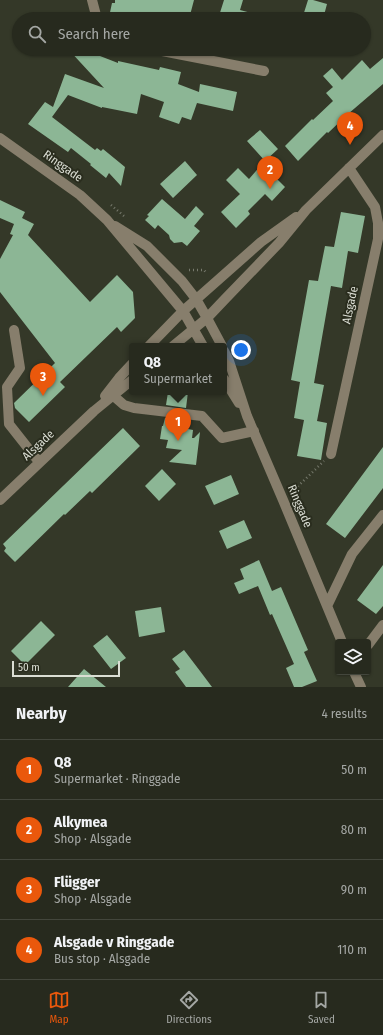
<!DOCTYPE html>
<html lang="en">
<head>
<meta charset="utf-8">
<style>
  body { margin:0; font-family:"Fira Sans Condensed",sans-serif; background:#33362b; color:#f1f3f6 }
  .controls { position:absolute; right:12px; bottom:12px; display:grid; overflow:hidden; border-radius:4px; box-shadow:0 1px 3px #0004 }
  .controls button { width:36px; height:36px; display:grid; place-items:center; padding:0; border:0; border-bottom:1px solid #43463c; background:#272a1e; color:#f1f3f6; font:20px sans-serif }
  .scale { position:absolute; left:12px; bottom:10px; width:108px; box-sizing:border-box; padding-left:4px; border:2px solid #dbded4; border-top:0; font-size:11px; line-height:14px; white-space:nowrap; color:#dbded4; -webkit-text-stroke:3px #2a2d1e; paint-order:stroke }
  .you { position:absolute; left:241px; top:350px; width:14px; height:14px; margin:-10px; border:3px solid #fff; border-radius:50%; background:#1a73e8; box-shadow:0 0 0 6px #1a73e833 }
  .badge { display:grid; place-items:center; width:26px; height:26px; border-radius:50%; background:#ea580c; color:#fff; font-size:13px; font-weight:700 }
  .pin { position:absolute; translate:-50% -33px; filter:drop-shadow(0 1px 2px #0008) }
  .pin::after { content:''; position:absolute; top:21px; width:14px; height:12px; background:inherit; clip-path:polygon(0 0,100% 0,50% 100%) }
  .popup { position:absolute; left:129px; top:343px; width:98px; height:52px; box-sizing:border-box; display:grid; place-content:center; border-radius:4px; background:#272a1e; filter:drop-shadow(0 1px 3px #0005); font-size:13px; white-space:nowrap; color:#a4a7a4 }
  .popup b { font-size:15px; color:#f1f3f6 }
  .popup::after { content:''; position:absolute; left:50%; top:100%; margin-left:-8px; border:8px solid transparent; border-top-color:#272a1e }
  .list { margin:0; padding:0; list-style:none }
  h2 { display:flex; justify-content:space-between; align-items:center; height:52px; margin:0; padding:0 16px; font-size:17px }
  h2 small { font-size:13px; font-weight:400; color:#a4a7a4 }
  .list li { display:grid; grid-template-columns:26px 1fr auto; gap:12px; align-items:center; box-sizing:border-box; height:60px; padding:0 16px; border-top:1px solid #43463c }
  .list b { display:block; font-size:15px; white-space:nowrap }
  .list p { margin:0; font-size:13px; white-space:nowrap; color:#a4a7a4 }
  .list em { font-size:13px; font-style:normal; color:#a4a7a4 }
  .icon { flex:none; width:22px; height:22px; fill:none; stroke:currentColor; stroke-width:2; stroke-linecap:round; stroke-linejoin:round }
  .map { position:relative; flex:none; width:383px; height:687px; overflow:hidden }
  .search { position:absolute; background:#272a1e; box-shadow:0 1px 3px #0004; left:12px; right:12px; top:12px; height:44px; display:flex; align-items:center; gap:10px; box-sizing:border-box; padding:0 14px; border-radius:22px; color:#a4a7a4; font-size:15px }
  .sheet { height:292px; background:#272a1e }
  nav { display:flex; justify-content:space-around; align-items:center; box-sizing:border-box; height:56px; border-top:1px solid #43463c; background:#272a1e; font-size:11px; color:#a4a7a4 }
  nav a { display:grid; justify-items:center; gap:2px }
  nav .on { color:#ea580c }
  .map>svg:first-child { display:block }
  .building { fill:#8cb695 }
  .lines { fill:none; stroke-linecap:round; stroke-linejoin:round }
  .path { stroke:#777a6d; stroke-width:2.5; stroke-dasharray:1 3; stroke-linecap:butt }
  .minor { stroke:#877e6c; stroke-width:10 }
  .labels { text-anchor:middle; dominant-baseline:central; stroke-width:4; stroke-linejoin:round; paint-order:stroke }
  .street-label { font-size:12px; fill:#dbded4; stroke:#2a2d1e }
</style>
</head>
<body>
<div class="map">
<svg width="383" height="687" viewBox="0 0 383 687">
  <rect width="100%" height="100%" fill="#343828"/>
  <path class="building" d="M115,0h79l-5,19h-71l-9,-2 3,-14h3z
    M224,0h19l-3,10 22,6v3h-44z
    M308,0h5l14,4 -4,15h-21z
    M68,49h26l6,7 18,7v-2l41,9 1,-3 21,5 -3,12 21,8 1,-8 37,8 -4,19 -36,-8 -6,17 -9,-3 -3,7 -20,-7 5,-15 -23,-8 -4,20 -35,-7v1l-34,-13 -16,22 43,33 2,-2 4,3 2,-2 22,18 -4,19 -12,-13 -3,5 -16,-13 1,-1 -20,-16 -3,4 -40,-28 17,-22 8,5 12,-33 39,14z
    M383,58v26l-35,30 -20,19 -1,-1 -29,29 -13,-15 27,-27 1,1 20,-19 -7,-8 7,-6 -10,-11 9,-8 10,12 20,-20 8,9z
    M260,130l18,19 -13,12 -18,-20z
    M185,161l12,14 -24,23 -13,-14z
    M262,164l23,23 -13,14 -7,-7 -17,17 2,3 -14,14 -15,-16 19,-18 -14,-14 12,-12 11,11z
    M162,199l23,20 11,-13 8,8 -10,12 6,5 -13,15 -5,-4 -8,1 -4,-4 -1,-4 -11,-10 -3,4 -10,-9 4,-4 -2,-1z
    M0,200l25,12 -3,6 12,6 -6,11 62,67 27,-27 16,17 2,26 -14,14 -4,-5 -57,55 5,5 -36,35 -14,-14 -1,-5 41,-40 -55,-71v-33l13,-24 -3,-1 4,-10 -14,-6z
    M341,212l24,4 -7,37 -10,-2 -6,37 -11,-2 -17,97 10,2 -7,36 10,2 -6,37 -24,-4 7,-36 -10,-2 6,-36 -9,-2 18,-100 9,1 7,-35 9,1z
    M168,392h20l-2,16 -20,-3z
    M165,418l19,2 -1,8 10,2 -1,8h2l6,-6 -4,33 -27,-3 13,-12 -16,-2 2,-8 -8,-1 2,-13h1z
    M123,428l17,18 -48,47 -2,-2 -25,24 -1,-1 -49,48 -11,-11 2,-3 -3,-4z
    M383,447v41l-38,50 -19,-14z
    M162,469l14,15 -17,17 -14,-15z
    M231,475l8,19 -25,11 -9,-19z
    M244,520l8,18 -25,11 -8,-18z
    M259,560l13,31 9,-4 27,63 -4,2 13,29 -15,6h-8l-8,-19 8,-4 -22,-50 -2,1 -12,-29 -19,8 -5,-11 10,-4 -4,-10z
    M383,565v41l-7,8 -19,-14z
    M161,607l4,25 -26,5 -4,-26z
    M41,621l14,14 -30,30 -14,-14z
    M107,635l19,23 -15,11 -18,-23z
    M184,650l16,21 12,16h-26l-11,-15 5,-3 -8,-10z
    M84,669l22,18h-38z"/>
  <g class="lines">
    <path class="path" d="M111,205l13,11
      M189,270h15l3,4
      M292,492l32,-31"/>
    <path class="minor" d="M92,0l5,19
      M152,49l112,22
      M0,138l80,57 27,25 76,91 20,35
      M115,226l32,20 35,35 14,18 11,19 15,28
      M14,330l6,38 -13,19 2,37 30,38
      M149,346l34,-35 78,-69 35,-25
      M173,346l34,-28 19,-20 53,-55 27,-33 77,-75
      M224,351l5,10 18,55 36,84 59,142
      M224,379l15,24
      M109,392l15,13 10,3 68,8 20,22 32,-7
      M105,396l14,-18 13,-14
      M331,454l47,-215v-16l-3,-16 -26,-39
      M0,500l94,-89 38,-31
      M327,606l25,-52 31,-39
      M368,645l15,-20
      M354,672l7,15"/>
  </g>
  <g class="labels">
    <g class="street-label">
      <text transform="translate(63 166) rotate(35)">Ringgade</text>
      <text transform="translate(350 305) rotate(-78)">Alsgade</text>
      <text transform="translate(38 445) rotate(-43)">Alsgade</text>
      <text transform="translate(300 506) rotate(67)">Ringgade</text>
    </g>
  </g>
</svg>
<div class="controls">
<button><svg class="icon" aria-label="layers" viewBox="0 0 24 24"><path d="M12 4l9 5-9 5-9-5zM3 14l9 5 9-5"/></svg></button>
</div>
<div class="scale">50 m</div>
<div class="you"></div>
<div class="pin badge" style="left:178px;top:441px">1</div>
<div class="popup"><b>Q8</b>Supermarket</div>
<div class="pin badge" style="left:270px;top:189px">2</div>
<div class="pin badge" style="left:43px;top:396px">3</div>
<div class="pin badge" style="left:350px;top:145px">4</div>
<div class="search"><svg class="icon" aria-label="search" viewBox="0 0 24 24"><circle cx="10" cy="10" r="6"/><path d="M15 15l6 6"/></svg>Search here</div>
</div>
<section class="sheet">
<h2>Nearby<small>4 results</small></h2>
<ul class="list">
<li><span class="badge">1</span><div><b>Q8</b><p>Supermarket · Ringgade</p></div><em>50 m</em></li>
<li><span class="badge">2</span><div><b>Alkymea</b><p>Shop · Alsgade</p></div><em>80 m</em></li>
<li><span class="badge">3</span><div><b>Flügger</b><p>Shop · Alsgade</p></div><em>90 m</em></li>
<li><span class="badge">4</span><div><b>Alsgade v Ringgade</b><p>Bus stop · Alsgade</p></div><em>110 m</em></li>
</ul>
</section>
<nav>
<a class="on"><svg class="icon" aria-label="map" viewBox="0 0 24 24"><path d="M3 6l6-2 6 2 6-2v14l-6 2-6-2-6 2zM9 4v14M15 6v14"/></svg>Map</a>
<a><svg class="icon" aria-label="directions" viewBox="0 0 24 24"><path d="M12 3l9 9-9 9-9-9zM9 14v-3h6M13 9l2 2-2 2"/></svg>Directions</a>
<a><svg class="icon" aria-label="saved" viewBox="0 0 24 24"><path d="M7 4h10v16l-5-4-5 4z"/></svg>Saved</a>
</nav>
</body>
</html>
